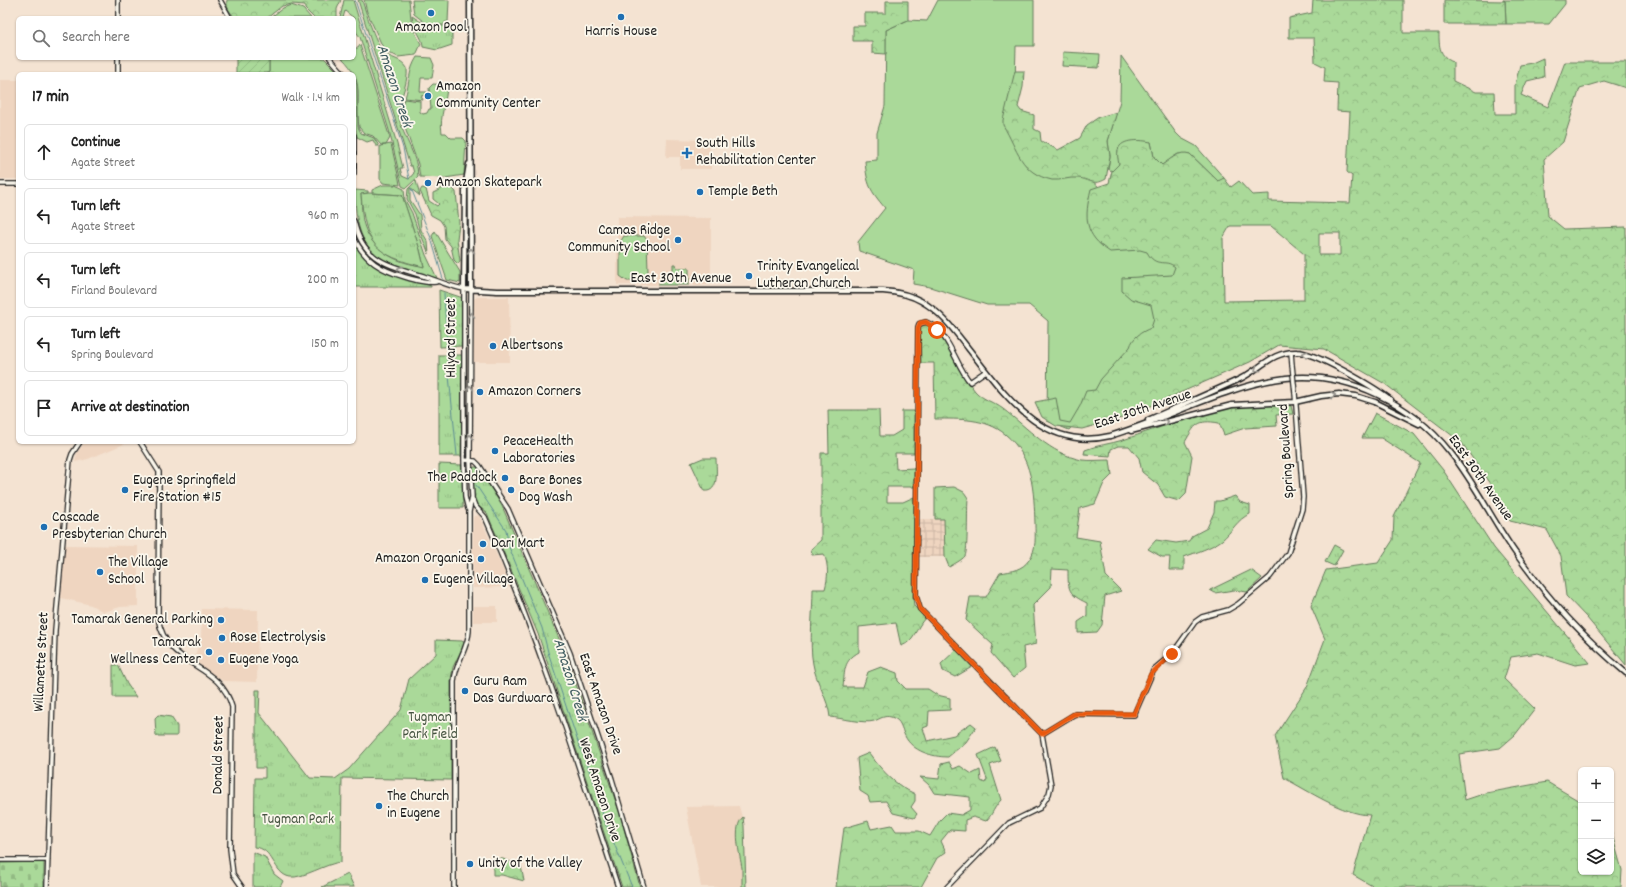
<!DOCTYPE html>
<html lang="en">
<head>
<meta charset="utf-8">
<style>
  body { margin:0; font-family:Dekko,sans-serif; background:#f6f6f6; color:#222 }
  .controls { position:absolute; right:12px; bottom:12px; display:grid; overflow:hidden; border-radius:6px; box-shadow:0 1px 3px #0004 }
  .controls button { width:36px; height:36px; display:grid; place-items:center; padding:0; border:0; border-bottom:1px solid #e0e0e0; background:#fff; color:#222; font:20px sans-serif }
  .stop { position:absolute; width:12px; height:12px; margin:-9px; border:3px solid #ea580c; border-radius:50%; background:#fff }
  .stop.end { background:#ea580c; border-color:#fff; box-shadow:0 1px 4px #0008 }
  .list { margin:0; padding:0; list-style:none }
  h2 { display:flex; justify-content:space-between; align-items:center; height:52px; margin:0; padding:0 16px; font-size:17px }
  h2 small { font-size:13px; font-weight:400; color:#767676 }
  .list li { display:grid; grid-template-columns:26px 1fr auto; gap:12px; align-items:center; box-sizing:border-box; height:56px; margin:0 8px 8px; padding:0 8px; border:1px solid #e0e0e0; border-radius:6px }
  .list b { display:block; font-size:15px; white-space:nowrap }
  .list p { margin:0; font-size:13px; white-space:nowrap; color:#767676 }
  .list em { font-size:13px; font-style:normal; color:#767676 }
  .icon { flex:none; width:22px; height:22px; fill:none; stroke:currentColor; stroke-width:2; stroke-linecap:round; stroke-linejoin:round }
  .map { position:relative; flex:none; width:1626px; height:887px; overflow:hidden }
  .search { position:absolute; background:#fff; box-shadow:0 1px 3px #0004; left:16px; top:16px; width:340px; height:44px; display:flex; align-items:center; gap:10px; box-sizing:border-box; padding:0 14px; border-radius:6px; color:#767676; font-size:15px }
  .panel { position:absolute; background:#fff; box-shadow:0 1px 3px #0004; left:16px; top:72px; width:340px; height:372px; border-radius:6px }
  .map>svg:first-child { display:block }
  .built { fill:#efd5c0 }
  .industrial { fill:url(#industrial-grid) }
  .grass { fill:#aad999; stroke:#637a5a }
  .forest { fill:url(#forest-crowns); stroke:#637a5a; fill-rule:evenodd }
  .cemetery { fill:url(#cemetery-stones); stroke:#637a5a }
  .park { fill:url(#park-tufts); stroke:#637a5a }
  .garden { fill:url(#garden-furrows); stroke:#637a5a }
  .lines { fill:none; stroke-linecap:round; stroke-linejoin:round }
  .stream { stroke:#5c8c93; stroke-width:1 }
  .secondary-casing { stroke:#1c1c1c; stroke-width:6 }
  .primary-casing { stroke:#1c1c1c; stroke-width:7 }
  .secondary { stroke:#fbf7ec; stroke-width:3.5 }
  .primary { stroke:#fbf7ec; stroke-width:4 }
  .secondary-bridge-casing { stroke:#1c1c1c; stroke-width:6; stroke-linecap:butt }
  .secondary-bridge { stroke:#fbf7ec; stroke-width:3.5 }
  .oneway { stroke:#97948e }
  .route { stroke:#ea580c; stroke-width:5 }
  .poi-dot { fill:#1f6fb2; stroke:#fbf7ec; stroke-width:1.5 }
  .labels { text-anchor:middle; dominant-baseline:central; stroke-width:3.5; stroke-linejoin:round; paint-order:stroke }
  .poi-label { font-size:15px; fill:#1c1c1c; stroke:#fbf7ec; text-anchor:start }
  .street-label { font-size:15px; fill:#1c1c1c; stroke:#fbf7ec }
  .park-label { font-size:15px; fill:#475542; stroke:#fbf7ec }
  .water-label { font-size:16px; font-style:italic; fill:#415d61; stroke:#fbf7ec }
</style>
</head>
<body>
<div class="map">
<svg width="1626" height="887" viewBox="0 0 1626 887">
  <defs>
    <pattern id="industrial-grid" width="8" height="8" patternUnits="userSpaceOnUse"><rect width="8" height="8" fill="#efd5c0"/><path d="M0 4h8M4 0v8" fill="none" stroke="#ccb6a4"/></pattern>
    <pattern id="forest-crowns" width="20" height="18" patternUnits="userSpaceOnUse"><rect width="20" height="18" fill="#aad999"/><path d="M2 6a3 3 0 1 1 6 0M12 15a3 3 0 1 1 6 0" fill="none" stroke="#92ba83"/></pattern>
    <pattern id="cemetery-stones" width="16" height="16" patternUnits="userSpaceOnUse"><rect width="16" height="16" fill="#aad999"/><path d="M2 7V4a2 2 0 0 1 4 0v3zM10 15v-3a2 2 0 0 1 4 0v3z" fill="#92ba83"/></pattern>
    <pattern id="park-tufts" width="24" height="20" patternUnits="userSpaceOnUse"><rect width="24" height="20" fill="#aad999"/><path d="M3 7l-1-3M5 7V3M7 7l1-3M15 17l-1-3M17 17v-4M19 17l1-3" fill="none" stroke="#92ba83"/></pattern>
    <pattern id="garden-furrows" width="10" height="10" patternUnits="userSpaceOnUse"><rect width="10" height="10" fill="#aad999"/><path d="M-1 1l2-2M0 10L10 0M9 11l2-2" fill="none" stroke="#92ba83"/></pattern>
  </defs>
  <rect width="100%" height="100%" fill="#f4e3d2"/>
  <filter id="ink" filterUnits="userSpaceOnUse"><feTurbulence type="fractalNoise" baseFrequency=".025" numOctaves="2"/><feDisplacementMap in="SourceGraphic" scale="8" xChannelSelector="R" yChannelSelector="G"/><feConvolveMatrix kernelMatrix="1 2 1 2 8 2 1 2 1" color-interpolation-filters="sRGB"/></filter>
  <g filter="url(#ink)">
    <path class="built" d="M0,80h18v99h-18z
      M667,139l42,1 2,29h-31v-12h-14z
      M617,217l94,1v67h-94z
      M477,297h32l1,65h-36v-63z
      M85,442h44l-41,17 -13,3 2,-9z
      M479,515l11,25 21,47 -38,1v-71z
      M64,545l74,1v60l-18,1 -16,5 -13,-7 -30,-7z
      M473,606h24v16h-24z
      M202,609l56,1 -1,72 -34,-1 -30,-21 8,-21z
      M739,806l3,11 -4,15v13l4,24v18h-41l-15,-80z"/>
    <path class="industrial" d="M919,519h25l1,38h-26z"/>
    <path class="grass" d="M344,0h9l44,144 6,24h-3l2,8 7,3 5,-6 -2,-7h-2l-52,-166h4c3,10 15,47 22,53 7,6 17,5 23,15 2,18 -11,36 -8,49 4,21 19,38 19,60l-12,11 -4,-2 -13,-56 -29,-93 -6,-8v-11l-9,-7 -2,7h-3z
      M364,0h45l3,27 9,17 -5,11 -18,2 -14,-7 -17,-38z
      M412,0h37l-1,22h-3v3h-17l-14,-11z
      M938,0h96v46h-18l-1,39 -10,39 78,49 95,83 -1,26 -23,49 -85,99 -22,-9 1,-100 -19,-16h-42l-57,-18 -17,-3 1,-14 -55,-19 -1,-9 27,-34c-15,-18 -18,-23 -20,-47l12,-1v-27l8,-27 1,-76 22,-10 19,1z
      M1503,0h62v4l-16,20h-43l-1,-23z
      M291,5l12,4 8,9h-41l13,-10z
      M360,45l30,93 -4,7h-5l-8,-9 -9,-3 -5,-6c-4,-28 7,-46 -17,-69h12v-10h4z
      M1121,56l55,77 5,5 15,8 28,32 -3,3h-3l-28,-27h-12l-16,11 -8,-8 -3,-15 -33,8 1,14 -7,7 -4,-2 2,-13 -2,-15 12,-40z
      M417,57l14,1 3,7 -2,13h-11l-1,14h7v3l-6,1 2,4 -18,-2c5,-16 3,-27 12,-41z
      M269,58h55l16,16h-71z
      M354,76l3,9 1,42 3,6 13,5 5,8h-3l-3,-6 -6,2 -10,-5 -3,-18z
      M433,84l14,1c0,16 -8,31 -5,48h4l5,5h12l3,3 -2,34 -19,3 -25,-1 -2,-13 -17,-47v-8l3,-10 16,2v11l3,2 4,-1 2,-4h2l-2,-21z
      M391,144l8,35 1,6 -17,-2 -3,-4v-33z
      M416,181l4,15 -10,-8v12l10,15 1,15 7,12 1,12 -9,-22 -5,-18 -8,-15 1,-10z
      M383,185h12l9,4 1,11 7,13 14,42 11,23c-57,-15 -82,-21 -82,-88l13,1v2l-7,1c1,10 0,21 3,31 8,26 34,39 60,41l-4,-16 -18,-55 -30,-2v-3z
      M435,231l25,41v11l-13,-3 -15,-44z
      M624,236h20l3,4 1,31 -2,7 -7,3h-12l-7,-5v-34z
      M743,817l1,9 2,61h-4c0,-6 0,-13 0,-19 -2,-13 -10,-41 1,-51z"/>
    <path class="forest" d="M227,0h114l-4,9v9h-23l-9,-9v-4l-13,-1 -10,2 -15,12h-32c-4,-5 -10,-11 -8,-18z
      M1313,0h90v33h36c0,13 0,23 14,29v19l23,11h18l1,22h20v-29l5,-20 12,-2 11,-5 1,19 -17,4 -6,14 27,12 17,-45h61v26l-22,-7 -24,7 -17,54 -19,17 4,57 16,13 62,-2v438l-39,-47 -21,-22 -5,-40 -14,-26 -37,-9 -20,-37 -28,-41 -77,-59 -61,-35 -45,-4 -29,17 -125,55 -43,12 -26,-3 -14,-9 -7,-15 21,-4 4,23 10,2 10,-17 6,-15 9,-1 6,-11 29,-32c3,-10 11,-15 21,-19l3,-9 -3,-14 -20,-6 -9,-8v-13l50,-3 3,-8c-10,-9 -19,2 -28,-15l-7,-2 -30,2c-26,-17 -26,-34 -19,-63l18,-6 3,-12 7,-7c-1,-4 -2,-10 -1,-14 3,-12 24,-10 33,-8l3,15 8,8c9,-6 17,-15 28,-11l28,27 6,-3 7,9 8,-6 13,14 17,-1v7l81,2 2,-27 -5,-4 3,-60 -13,-1 1,-28 -14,-1 1,-15 -10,-5 -1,-24h-25v-20l23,-5zM1230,226h41l33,28v46l-80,1 -1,-63zM1319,233h21v22h-21z
      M1444,0l61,1 1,23h-62z
      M886,1h22v19l-22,10v24l-14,-1v-12h-19v-15h12v-13h21z
      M1063,52l37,2 -1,14 -37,-2z
      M1015,71h9l-1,16 -5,20 3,4 13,4v14l6,3 1,9 17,9 22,-12 7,-13 12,-8 18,-5 -9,29 2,15 -4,23c-13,8 -18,-1 -29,-1 -8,-1 -16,3 -25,2 -32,-7 -34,-30 -49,-55v-5z
      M447,186l5,2 4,4 3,31 -2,16 3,22 -2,3 -4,-4 -3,-14 -6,-7 -1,-13 -4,-6 -9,-5 -11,-24 2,-3 4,1 3,12 8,5 2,-2 -6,-5v-6z
      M924,324c19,4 28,30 35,45 4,7 11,15 16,22 8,9 19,11 28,18 25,19 47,45 79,51 9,1 19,0 28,0l2,15 -8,8 -9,21 -15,4 -4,29 24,4 6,35 15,15 -16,5 -3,29 -5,7 -19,1v-11l9,-6v-13c-19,-9 -19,-13 -19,-33l-16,-1 -1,18 -18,18 3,39 -13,3 2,21 -12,10 -22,-25 2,-8 -27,-25 4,-23h16l14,-24c12,-2 22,-3 29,-13 8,-11 6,-24 6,-36 -1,-33 -2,-67 -30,-90 -20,-16 -45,-15 -70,-15l-1,-56h-13l-1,-33 2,-5z
      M1288,404l3,2 2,8 -17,1 1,11 -32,2 -21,7 -5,-12c-22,-4 -24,2 -34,19l7,14 -6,38 -7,7 -14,-4 -7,-12 -16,-13 -3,-14 -10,-12h-11l-7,3 -1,7 -26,-2 1,-4c12,-5 25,-6 38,-10 38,-13 78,-28 119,-34 15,-2 31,-1 46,-2z
      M828,410h51l1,26h12l10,-6v-19h12v42h-19l1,16 18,-1v19h-27v15h16l11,-5 -1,101 1,8 11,12c-9,10 -11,24 -24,28l-5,-23 -37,4v25c-16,9 -14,18 -16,35h20l5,-15 13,-5 16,6 1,8 8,8h22l9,6 13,3v12l-21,1 -1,15 -5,2 4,13 27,-6 17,-12 5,4 -10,15 -18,15c-16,0 -36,-6 -43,-21 -4,-7 -3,-16 -14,-19 -7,-2 -11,2 -17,4 -9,3 -34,-3 -44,-4 -2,-19 -14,-34 -17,-53 -4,-19 0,-54 0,-75h12c3,-11 4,-23 -1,-35l-12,1 -1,-6 10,-9v-87h8z
      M1375,413l39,21 29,36 51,78 96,115 -15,2 -37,-12 -27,4 -7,22 31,30 -20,26 -15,13 -41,6 6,46 21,-7 61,-11 34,20v70h30v-41l11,39 -1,17h-247l-21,-12 17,-60c-28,-1 -61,-24 -86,-37l-9,-42 32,-49 18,-48 -14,-33 15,-36 52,-7 15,-23 1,-23 26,-54 -39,-25h-19z
      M954,487l10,5 4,6c-1,10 0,53 -3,58 -3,4 -11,8 -16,11l-4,-10 -1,-38h-9v-31z
      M1235,496l5,6 10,3v9c-13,5 -18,18 -28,26 -11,8 -25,12 -38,17v13h-15l1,-13h-8l-14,-8 8,-9 20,3 13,-2 3,-5 15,-8 7,-16 1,-11h5z
      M1251,570l11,8 -15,14 -13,-2 -19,3 -5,-3z
      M956,650l16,17 -17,10 -12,-6 -2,-7z
      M995,747l6,14 -11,4 11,35c-7,7 -8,14 -15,21l-13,-4 -8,3v11l-15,-1 -9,11 5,11 -9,6 -16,29h-85l8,-59 24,-7 3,8 21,-4 4,6h23l11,5 10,-16 7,-7 14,2 9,-5v-13l-36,-4 -5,-8 -9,-8 19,2 2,-15 8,-2 4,7 7,-3 12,8 8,-4 1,11 4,2 2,-4 -9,-24z
      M869,753c13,18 26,32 46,41v7l-4,6 6,7 -3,4 -21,-5 -7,-12 -16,1 -2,-6 -8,-5 -3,-33z
      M493,858l10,1 18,7 3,15 -22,-6h-9z
      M348,874l6,13h-32z"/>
    <path class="cemetery" d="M44,862v25h-44v-24z"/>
    <path class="park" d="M412,16l15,10h21l4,4v15l-15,5 -14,-3c0,-11 -10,-17 -11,-31z
      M369,193l33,2 18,55 4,17c-50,-12 -59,-23 -63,-73z
      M354,242c16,30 47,35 77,44v1h-77z
      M673,264h3l1,4h12v17h-30v-3l14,-1z
      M439,290l24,8 -1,48 -22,1z
      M439,355h23l1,3 -2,98h-22z
      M703,458h13c0,11 4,35 -12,33l-13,-28z
      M439,464l23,1 1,43h-24z
      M474,467h4l24,39 64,149 54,159 20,73h-18l-84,-253 -51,-121 -11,-9 -2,-6 -2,-29z
      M1334,545l9,5 -9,16 -9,-4z
      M436,640l26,1 3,2 -12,24 -2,13v100l-109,-2 -1,84c-14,1 -39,17 -51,15 -17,-3 -16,-29 -36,-30l1,-69h10v-10h-9v-78h4l-1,23 51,65 25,1 14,-10 52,-59 8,-31 27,-25z
      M113,665h5l9,19 9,13h-23z
      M158,715l13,2 6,9v10h-21l-1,-18z
      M253,852l12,5 9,17 9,7 -3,6h-27z"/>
    <path class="garden" d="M236,58h33v15h-33z"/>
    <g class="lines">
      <path class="stream" d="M355,0l48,148 6,31
        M411,188l20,50 12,41
        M444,293l3,52
        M447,356l10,99
        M476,485l30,45 3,17 33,81 6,24 29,87 20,51 7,29 28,68"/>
      <defs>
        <path id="secondary" d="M220,0l10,18
          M118,18v-18
          M118,58v16
          M330,58l14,16
          M354,136v37
          M0,184h18
          M354,221c9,42 37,44 72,56 13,4 25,10 38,12v171l1,37 3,12
          M354,238c11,23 27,32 51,39 10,3 20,6 31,5
          M1291,352l1,13
          M140,442l19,30 -1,146c9,52 61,42 74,89l-2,142 3,25 9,13
          M464,460l11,1 4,4 29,44 62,144 42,126 32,108
          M472,498l3,8 10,11c53,120 92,245 133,370
          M1042,734l33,-20 59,1 20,-46 18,-15 23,-32 7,-5 26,-7 10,-6 32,-27 18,-24 14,-44 1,-12 -8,-104
          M0,860h48
          M47,887l8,-257 15,-170 2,-6 8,-12
          M454,887v-205c1,-19 14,-33 15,-51v-119l3,-15 -2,-37 1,-170
          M947,887l62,-64 31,-15 9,-14 2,-9 -9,-51 -122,-125 -4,-13 2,-269 1,-3 7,-2c23,9 29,42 44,60l16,-11"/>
        <path id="primary" d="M470,0l1,290
          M469,164l-4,24 -1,101 33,2h386c13,1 26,3 38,10 20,11 33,29 47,47 37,47 74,104 142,88 57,-17 118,-51 176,-58 62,-7 126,26 164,74 26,32 43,70 67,103 31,44 67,83 109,118
          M1148,420c31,-14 62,-27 92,-41 20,-10 33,-28 57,-27 18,0 77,35 94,48
          M1131,431l101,-26 63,-3 26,-6 18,-2 17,2 19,6 44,22"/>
      </defs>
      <use href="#secondary" class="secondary-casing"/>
      <use href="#primary" class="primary-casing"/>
      <use href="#secondary" class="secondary"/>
      <use href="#primary" class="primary"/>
      <defs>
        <path id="secondary-bridge" d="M1292,365l3,28"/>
      </defs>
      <use href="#secondary-bridge" class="secondary-bridge-casing"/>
      <use href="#secondary-bridge" class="secondary-bridge"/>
    </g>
    <defs><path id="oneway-chevron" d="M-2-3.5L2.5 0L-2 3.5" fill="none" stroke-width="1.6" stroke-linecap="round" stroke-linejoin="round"/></defs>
    <g class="oneway">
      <use href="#oneway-chevron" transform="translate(471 251) rotate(-90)"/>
      <use href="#oneway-chevron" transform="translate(400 269) rotate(-162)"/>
      <use href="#oneway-chevron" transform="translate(471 315) rotate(-90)"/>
      <use href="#oneway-chevron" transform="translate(1305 354) rotate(-165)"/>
      <use href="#oneway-chevron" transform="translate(1257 369) rotate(145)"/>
      <use href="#oneway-chevron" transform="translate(470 388) rotate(-90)"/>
      <use href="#oneway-chevron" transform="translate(1333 395) rotate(-4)"/>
      <use href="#oneway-chevron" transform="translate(1166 422) rotate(-15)"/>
      <use href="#oneway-chevron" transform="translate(470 437) rotate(-90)"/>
    </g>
  </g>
  <g class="lines" filter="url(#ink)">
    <path class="route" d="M937,330l-11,-8 -6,1 -2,5 -2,268 4,13 122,125 32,-20h60l17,-40 21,-20"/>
  </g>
  <g class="poi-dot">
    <circle cx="431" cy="13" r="4"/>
    <circle cx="621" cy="17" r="4"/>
    <circle cx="428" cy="96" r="4"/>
    <path d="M685 147h4v4h4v4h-4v4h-4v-4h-4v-4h4z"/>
    <circle cx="428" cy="183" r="4"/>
    <circle cx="700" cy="192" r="4"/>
    <circle cx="678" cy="240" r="4"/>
    <circle cx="749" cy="276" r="4"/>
    <circle cx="493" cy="346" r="4"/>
    <circle cx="480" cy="392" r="4"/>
    <circle cx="495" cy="451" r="4"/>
    <circle cx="505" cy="478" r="4"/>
    <circle cx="125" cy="490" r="4"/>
    <circle cx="511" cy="490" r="4"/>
    <circle cx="44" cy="527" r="4"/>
    <circle cx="483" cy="544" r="4"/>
    <circle cx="481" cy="559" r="4"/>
    <circle cx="100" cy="572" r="4"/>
    <circle cx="425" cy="580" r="4"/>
    <circle cx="221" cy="620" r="4"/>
    <circle cx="222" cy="638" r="4"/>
    <circle cx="209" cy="652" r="4"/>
    <circle cx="221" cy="660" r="4"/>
    <circle cx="465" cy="691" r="4"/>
    <circle cx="379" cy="806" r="4"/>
    <circle cx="470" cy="864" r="4"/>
  </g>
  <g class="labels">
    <g class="poi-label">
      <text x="431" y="28" text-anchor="middle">Amazon Pool</text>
      <text x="621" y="32" text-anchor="middle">Harris House</text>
      <text x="436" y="87">Amazon<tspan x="436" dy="17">Community Center</tspan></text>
      <text x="696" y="144">South Hills<tspan x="696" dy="17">Rehabilitation Center</tspan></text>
      <text x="436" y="183">Amazon Skatepark</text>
      <text x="708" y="192">Temple Beth</text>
      <text x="670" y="231" text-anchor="end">Camas Ridge<tspan x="670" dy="17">Community School</tspan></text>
      <text x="757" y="267">Trinity Evangelical<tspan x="757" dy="17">Lutheran Church</tspan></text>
      <text x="501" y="346">Albertsons</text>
      <text x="488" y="392">Amazon Corners</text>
      <text x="503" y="442">PeaceHealth<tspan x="503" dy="17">Laboratories</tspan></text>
      <text x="497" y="478" text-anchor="end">The Paddock</text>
      <text x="133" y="481">Eugene Springfield<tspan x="133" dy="17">Fire Station #15</tspan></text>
      <text x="519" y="481">Bare Bones<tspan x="519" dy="17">Dog Wash</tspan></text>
      <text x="52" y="518">Cascade<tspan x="52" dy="17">Presbyterian Church</tspan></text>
      <text x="491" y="544">Dari Mart</text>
      <text x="473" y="559" text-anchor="end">Amazon Organics</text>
      <text x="108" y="563">The Village<tspan x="108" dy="17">School</tspan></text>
      <text x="433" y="580">Eugene Village</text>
      <text x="213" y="620" text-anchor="end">Tamarak General Parking</text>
      <text x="230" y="638">Rose Electrolysis</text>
      <text x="201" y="643" text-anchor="end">Tamarak<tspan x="201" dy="17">Wellness Center</tspan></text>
      <text x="229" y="660">Eugene Yoga</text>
      <text x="473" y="682">Guru Ram<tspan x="473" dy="17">Das Gurdwara</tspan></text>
      <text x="387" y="797">The Church<tspan x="387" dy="17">in Eugene</tspan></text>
      <text x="478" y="864">Unity of the Valley</text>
    </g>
    <g class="street-label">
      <text x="681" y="279">East 30th Avenue</text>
      <text transform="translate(452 338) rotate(-90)">Hilyard Street</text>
      <text transform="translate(1143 410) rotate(-18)">East 30th Avenue</text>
      <text transform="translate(1287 451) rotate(-94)">Spring Boulevard</text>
      <text transform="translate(1480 478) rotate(55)">East 30th Avenue</text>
      <text transform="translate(42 662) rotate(-87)">Willamette Street</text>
      <text transform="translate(600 704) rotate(71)">East Amazon Drive</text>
      <text transform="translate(219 755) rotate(-89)">Donald Street</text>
      <text transform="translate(599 790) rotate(72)">West Amazon Drive</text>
    </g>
    <g class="park-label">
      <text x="430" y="718">Tugman<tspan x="430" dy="17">Park Field</tspan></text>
      <text x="298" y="820">Tugman Park</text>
    </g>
    <g class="water-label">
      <text transform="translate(394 86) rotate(72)">Amazon Creek</text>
      <text transform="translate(570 680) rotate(73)">Amazon Creek</text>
    </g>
  </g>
</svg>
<div class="controls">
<button>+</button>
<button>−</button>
<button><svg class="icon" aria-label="layers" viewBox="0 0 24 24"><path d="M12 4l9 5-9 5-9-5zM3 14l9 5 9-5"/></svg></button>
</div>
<div class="stop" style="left:937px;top:330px"></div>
<div class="stop end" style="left:1172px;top:654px"></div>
<div class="search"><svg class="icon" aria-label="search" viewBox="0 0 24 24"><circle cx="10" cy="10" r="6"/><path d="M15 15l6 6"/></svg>Search here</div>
<section class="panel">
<h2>17 min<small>Walk · 1.4 km</small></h2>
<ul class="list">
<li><svg class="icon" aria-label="ahead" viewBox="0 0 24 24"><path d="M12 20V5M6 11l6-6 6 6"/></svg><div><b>Continue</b><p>Agate Street</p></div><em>50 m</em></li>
<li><svg class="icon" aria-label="left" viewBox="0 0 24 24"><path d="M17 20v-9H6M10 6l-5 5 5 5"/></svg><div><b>Turn left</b><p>Agate Street</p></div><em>960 m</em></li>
<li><svg class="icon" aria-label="left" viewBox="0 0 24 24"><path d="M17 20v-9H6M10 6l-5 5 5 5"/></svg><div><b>Turn left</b><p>Firland Boulevard</p></div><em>200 m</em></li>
<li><svg class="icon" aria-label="left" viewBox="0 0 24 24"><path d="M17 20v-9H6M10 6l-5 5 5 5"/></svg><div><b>Turn left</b><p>Spring Boulevard</p></div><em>150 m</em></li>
<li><svg class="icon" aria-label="arrive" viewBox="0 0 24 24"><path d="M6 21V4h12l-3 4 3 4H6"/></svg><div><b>Arrive at destination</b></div></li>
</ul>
</section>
</div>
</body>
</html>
